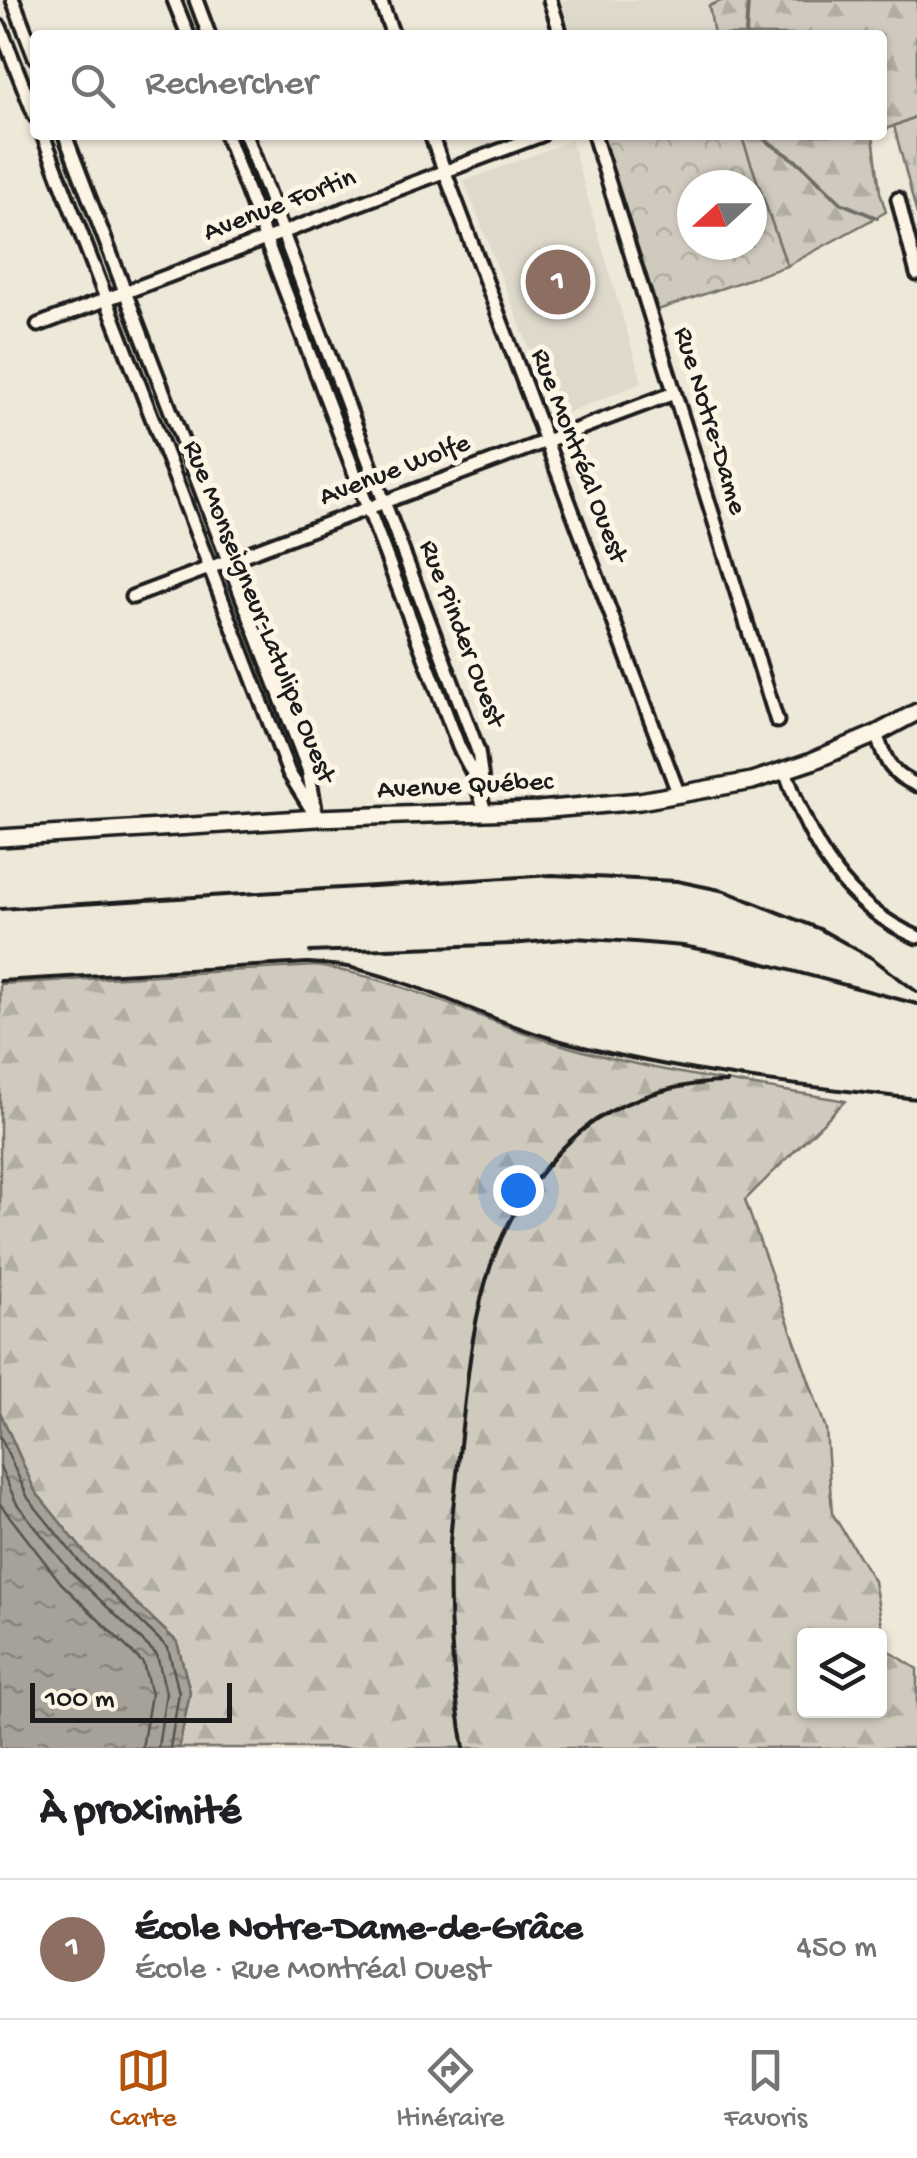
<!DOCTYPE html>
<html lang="fr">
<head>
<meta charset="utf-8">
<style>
  body { margin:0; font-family:"Gochi Hand",sans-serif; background:#f2f2f2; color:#202124 }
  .controls { position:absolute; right:30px; bottom:30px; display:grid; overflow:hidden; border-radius:10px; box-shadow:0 2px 8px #0004 }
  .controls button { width:90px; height:90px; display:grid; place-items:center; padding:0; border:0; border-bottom:2px solid #e0e0e0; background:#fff; color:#202124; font:50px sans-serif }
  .compass { position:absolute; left:677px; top:170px; width:90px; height:90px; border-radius:50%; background:#fff; box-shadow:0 2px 8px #0004; rotate:249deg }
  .scale { position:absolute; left:30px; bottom:25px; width:202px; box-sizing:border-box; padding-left:10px; border:5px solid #1c1c1c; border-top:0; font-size:28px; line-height:35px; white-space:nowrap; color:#1c1c1c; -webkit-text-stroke:8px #fcf5e5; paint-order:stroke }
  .you { position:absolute; left:518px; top:1190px; width:35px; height:35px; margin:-25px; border:8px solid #fff; border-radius:50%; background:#1a73e8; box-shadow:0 0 0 15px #1a73e833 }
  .badge { display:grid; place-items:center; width:65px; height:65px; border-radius:50%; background:#b45309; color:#fff; font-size:32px; font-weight:700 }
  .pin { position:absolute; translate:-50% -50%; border:5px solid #fff; box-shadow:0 2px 10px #0006 }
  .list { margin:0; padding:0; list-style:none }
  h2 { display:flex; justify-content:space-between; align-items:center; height:130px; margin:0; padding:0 40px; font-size:42px }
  h2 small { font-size:32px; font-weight:400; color:#757577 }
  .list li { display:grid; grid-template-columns:65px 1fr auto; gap:30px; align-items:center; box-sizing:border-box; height:140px; padding:0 40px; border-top:2px solid #e0e0e0 }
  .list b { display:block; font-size:38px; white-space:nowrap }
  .list p { margin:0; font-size:32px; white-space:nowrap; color:#757577 }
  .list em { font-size:32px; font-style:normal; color:#757577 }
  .icon { flex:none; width:55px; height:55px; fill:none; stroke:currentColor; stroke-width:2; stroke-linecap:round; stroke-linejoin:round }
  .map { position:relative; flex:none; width:917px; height:1748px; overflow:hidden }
  .search { position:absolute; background:#fff; box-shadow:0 2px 8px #0004; left:30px; right:30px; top:30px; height:110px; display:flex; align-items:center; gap:25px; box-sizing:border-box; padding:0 35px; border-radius:10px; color:#757577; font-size:38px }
  .sheet { height:270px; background:#fff }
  nav { display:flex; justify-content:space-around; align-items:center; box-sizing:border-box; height:140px; border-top:2px solid #e0e0e0; background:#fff; font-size:28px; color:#757577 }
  nav a { display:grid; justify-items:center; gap:5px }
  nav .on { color:#b45309 }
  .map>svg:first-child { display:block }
  .built { fill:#ded9cb }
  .grass { fill:url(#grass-tufts); stroke:#76736c; stroke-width:2.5 }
  .forest { fill:url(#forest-firs); stroke:#76736c; stroke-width:2.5; fill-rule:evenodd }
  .park { fill:url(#park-crowns); stroke:#76736c; stroke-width:2.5; fill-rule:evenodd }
  .water { fill:url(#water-ripples); stroke:#6f6c67; stroke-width:2.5 }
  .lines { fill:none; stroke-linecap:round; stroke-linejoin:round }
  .shore { stroke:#54524e; stroke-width:2.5 }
  .stream { stroke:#6f6c67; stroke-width:4 }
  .minor-casing { stroke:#1c1c1c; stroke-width:19 }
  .secondary-casing { stroke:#1c1c1c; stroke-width:22 }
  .minor { stroke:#fcf5e5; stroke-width:11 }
  .secondary { stroke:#fcf5e5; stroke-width:15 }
  .rail { stroke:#1c1c1c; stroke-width:4 }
  .labels { text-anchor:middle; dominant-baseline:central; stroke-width:10; stroke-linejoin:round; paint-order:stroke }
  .street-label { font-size:28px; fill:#1c1c1c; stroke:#fcf5e5 }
</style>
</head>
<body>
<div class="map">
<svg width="917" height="1748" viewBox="0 0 917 1748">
  <defs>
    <pattern id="grass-tufts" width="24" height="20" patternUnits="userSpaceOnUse" patternTransform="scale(2.5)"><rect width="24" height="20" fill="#cfcabd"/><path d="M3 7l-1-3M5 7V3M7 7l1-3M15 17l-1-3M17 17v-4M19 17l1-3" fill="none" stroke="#b1ada2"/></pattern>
    <pattern id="forest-firs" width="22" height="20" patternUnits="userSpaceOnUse" patternTransform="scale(2.5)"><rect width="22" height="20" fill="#cfcabd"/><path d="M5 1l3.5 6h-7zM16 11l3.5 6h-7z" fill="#b1ada2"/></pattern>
    <pattern id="park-crowns" width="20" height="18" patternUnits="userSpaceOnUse" patternTransform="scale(2.5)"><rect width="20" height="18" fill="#cfcabd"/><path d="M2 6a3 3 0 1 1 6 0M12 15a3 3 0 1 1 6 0" fill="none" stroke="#b1ada2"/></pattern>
    <pattern id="water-ripples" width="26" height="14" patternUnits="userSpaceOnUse" patternTransform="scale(2.5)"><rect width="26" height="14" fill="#a7a299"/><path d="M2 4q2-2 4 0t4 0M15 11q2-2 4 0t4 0" fill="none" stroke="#87837c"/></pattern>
  </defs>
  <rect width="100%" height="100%" fill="#eee8d9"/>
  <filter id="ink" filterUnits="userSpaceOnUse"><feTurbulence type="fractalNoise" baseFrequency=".01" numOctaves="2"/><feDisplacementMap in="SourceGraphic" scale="20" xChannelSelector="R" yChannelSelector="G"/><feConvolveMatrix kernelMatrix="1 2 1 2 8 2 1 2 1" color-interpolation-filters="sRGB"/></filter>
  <g filter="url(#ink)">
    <path class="built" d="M561,0h162l-14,7 5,28h-143z
      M571,141l71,242 -86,34 -92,-236z"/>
    <path class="grass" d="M917,116v99l-23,-89z"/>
    <path class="forest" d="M723,0h194v116l-35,15v-96h-168l-5,-29z
      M741,135h132l7,57 6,20 -99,54z
      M316,966c79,11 152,48 227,73 98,32 201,44 302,62l-100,99 81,229 6,84 42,68 12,68 31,20v79h-738l11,-56 -13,-50 -88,-84 -54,-67 -35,-79v-428zM804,1636h76v74h-76z"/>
    <path class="park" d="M602,135h139l46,131 -129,44zM692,185h60v60h-60z"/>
    <path class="water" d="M0,1412l35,79 54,67 88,84 13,50 -11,56h-179z"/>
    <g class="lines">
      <path class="shore" d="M0,1436l28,62 53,66 87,84 11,45 -9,55
        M0,1467l17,37 54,68 86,83 9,38 -8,55
        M0,1504l61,79 82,80 8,31 -9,54"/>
      <path class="stream" d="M746,35l2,-35
        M763,135l1,4 38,26 39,38 36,15"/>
      <defs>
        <path id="minor" d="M13,0l22,57
          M174,0l14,35
          M196,0l13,35
          M380,0l13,35
          M550,0l11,35
          M0,27l35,89
          M43,135l246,638 28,45
          M65,135l243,634 7,40
          M226,135l233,612 16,30 10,35
          M246,135l232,616 5,37
          M431,135l248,660
          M594,135l183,586
          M898,199l19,75
          M38,325l503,-190
          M132,597l542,-204
          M876,734c10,27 13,39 41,51
          M785,770c24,72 60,136 132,167"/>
        <path id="secondary" d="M0,838l317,-20 222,-8 101,-9 112,-20 60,-20 64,-27 41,-22"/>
      </defs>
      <use href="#minor" class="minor-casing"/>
      <use href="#secondary" class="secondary-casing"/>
      <use href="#minor" class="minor"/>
      <use href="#secondary" class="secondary"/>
      <path class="rail" d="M0,909l552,-34 125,6 48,10 95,38 52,29 45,34
        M310,952l202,-8 63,-6 60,4 48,4 53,10 181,48
        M0,981l307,-18c15,1 31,2 45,5 68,15 129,49 195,69 121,35 246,48 370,62
        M464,1748c-12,-68 -16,-136 -14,-204 2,-33 7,-66 10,-99 7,-60 11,-122 31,-180 17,-52 59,-114 105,-145 36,-24 88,-38 131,-38"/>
    </g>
  </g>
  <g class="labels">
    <g class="street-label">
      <text transform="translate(280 206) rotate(-21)">Avenue Fortin</text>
      <text transform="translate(709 421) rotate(73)">Rue Notre-Dame</text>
      <text transform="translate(578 456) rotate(69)">Rue Montréal Ouest</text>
      <text transform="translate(395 471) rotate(-21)">Avenue Wolfe</text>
      <text transform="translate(258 612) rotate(68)">Rue Monseigneur-Latulipe Ouest</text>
      <text transform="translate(461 634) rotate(69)">Rue Pinder Ouest</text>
      <text transform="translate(465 787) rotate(-3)">Avenue Québec</text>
    </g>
  </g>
</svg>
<div class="controls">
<button><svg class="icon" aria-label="layers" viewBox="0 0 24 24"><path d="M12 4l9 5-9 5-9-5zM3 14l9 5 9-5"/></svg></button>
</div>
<svg class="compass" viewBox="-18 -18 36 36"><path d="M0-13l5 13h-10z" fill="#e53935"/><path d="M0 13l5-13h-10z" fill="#757577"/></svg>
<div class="scale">100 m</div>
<div class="you"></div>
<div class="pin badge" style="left:558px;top:282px;background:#8d6e63">1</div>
<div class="search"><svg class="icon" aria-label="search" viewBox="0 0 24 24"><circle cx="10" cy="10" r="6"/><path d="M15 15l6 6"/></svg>Rechercher</div>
</div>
<section class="sheet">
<h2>À proximité<small></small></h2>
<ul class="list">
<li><span class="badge" style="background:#8d6e63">1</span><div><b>École Notre-Dame-de-Grâce</b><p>École · Rue Montréal Ouest</p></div><em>450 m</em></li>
</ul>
</section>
<nav>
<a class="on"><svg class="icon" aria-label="map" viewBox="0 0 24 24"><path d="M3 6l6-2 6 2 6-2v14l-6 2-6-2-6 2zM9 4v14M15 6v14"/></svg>Carte</a>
<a><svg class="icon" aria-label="directions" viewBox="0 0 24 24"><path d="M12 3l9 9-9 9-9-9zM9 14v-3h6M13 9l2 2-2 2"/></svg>Itinéraire</a>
<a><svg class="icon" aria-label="saved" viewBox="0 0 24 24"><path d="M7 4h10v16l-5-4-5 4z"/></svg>Favoris</a>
</nav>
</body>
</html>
